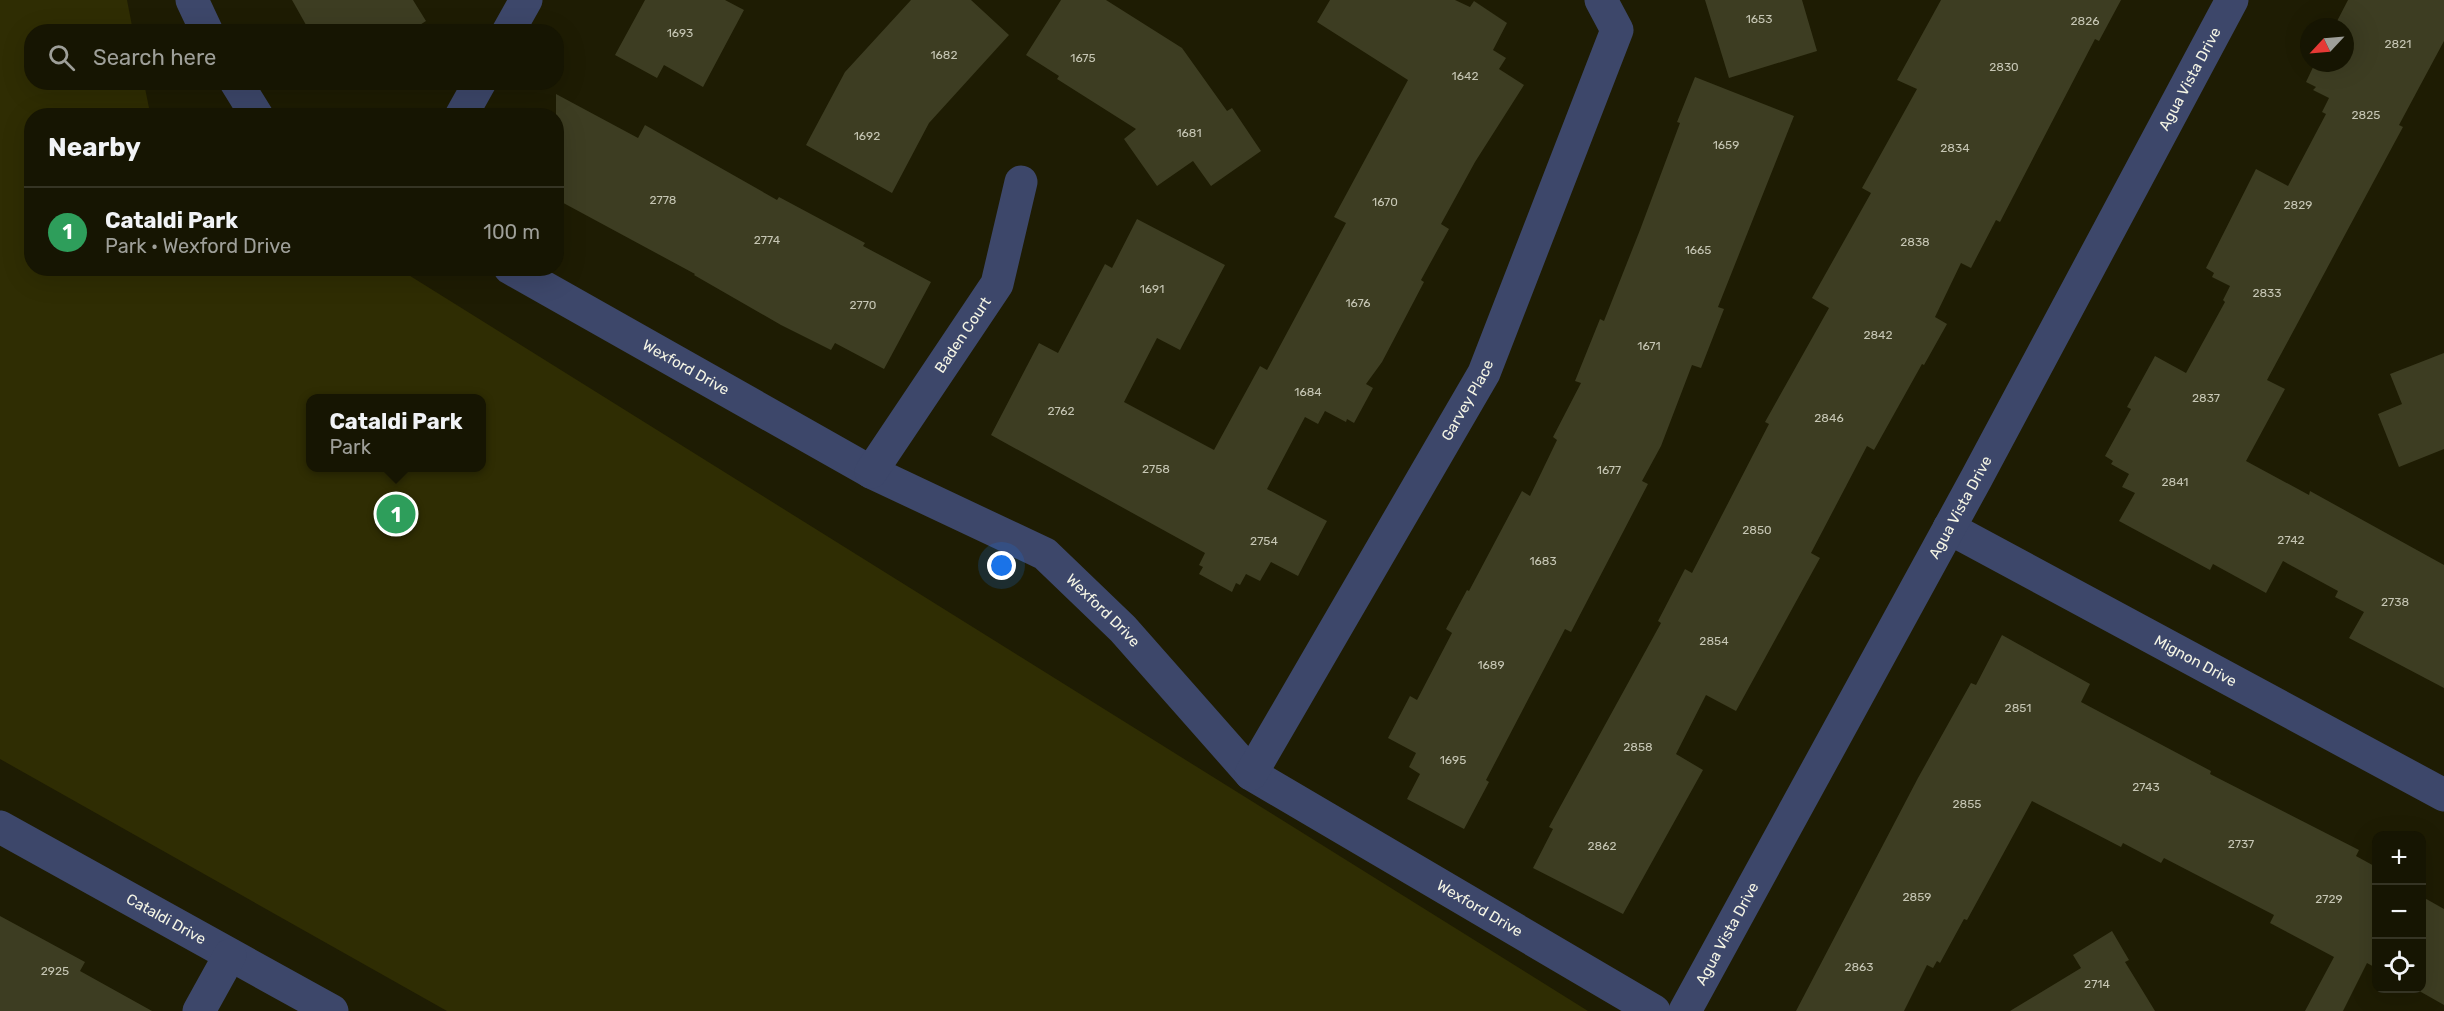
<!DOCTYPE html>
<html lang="en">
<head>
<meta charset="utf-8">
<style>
  body { margin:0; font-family:Rubik,sans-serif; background:#1f1e0c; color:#f1f3f6 }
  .controls { position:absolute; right:18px; bottom:18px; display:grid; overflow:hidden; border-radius:12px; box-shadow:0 6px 24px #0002 }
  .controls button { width:54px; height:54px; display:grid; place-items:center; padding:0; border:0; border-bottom:2px solid #353424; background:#161502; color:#f1f3f6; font:30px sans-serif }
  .compass { position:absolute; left:2300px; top:18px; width:54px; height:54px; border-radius:50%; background:#161502; box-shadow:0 6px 24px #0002; rotate:244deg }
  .you { position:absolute; left:1002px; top:566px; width:21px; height:21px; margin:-15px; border:4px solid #fff; border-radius:50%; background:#1a73e8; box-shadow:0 0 0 9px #1a73e833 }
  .badge { display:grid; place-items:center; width:39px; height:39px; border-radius:50%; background:#0b8043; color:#fff; font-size:20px; font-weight:700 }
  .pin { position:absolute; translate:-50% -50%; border:3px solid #fff; box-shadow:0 2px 6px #0006 }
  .popup { position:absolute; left:306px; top:394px; width:180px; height:78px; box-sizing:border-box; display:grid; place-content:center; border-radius:12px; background:#161502; filter:drop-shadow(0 2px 4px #0005); font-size:20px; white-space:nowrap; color:#9e9f99 }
  .popup b { font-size:22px; color:#f1f3f6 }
  .popup::after { content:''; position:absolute; left:50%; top:100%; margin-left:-12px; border:12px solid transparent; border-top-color:#161502 }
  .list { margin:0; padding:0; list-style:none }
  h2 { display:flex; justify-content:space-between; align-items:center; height:78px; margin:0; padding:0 24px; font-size:26px }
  h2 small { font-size:20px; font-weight:400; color:#9e9f99 }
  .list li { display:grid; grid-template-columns:39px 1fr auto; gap:18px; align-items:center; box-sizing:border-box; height:90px; padding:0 24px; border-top:2px solid #353424 }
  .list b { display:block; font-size:22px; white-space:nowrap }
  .list p { margin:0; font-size:20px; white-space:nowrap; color:#9e9f99 }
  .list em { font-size:20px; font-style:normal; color:#9e9f99 }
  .icon { flex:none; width:33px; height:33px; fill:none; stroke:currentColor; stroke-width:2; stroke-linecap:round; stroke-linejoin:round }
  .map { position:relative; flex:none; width:2444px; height:1011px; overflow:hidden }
  .search { position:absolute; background:#161502; box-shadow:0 6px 24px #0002; left:24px; top:24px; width:540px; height:66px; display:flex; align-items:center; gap:15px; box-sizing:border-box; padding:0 21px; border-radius:24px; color:#9e9f99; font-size:22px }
  .panel { position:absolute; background:#161502; box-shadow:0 6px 24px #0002; left:24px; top:108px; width:540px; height:168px; border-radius:24px }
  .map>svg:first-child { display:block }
  .park { fill:#2f2d03; fill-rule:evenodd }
  .building { fill:#3d3d22 }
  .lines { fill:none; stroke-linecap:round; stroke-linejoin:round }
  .minor { stroke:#3d476a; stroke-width:33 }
  .labels { text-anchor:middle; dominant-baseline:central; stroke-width:6; stroke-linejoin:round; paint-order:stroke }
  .number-label { font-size:12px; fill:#c6c6b4 }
  .street-label { font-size:15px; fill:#f4f4e4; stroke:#151300 }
</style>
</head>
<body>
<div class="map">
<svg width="2444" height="1011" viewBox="0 0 2444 1011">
  <rect width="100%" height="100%" fill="#1e1c03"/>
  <path class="park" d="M0,0h127l6,31 -101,1v50l112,1 6,30 4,2 -122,1v152l367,1 1189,742h-1141l-447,-252zM482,398v70h-172v-70z"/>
  <path class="building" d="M292,0h121l13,21 -17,11h-99z
    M645,0h80l19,10 -41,77 -39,-22 -7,13 -42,-23z
    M911,0h60l38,35 -80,88 -37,70 -86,-48 39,-73z
    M1061,0h45l76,48 45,63 5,-3 29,43 -50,35 -18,-25 -36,25 -33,-47 12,-10 -79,-50 2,-3 -33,-21z
    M1330,0h125l15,7 4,-6 33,22 -14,27 13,8 -7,11 25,16 -49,77 -34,62 8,5 -28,51 3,2 -42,80 -16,22 7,4 -19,35 -7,-4 -1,3 -21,-11 -7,13 -13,-7 -38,72 60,32 -29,55 -27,-14 -11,19 -14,-7 -6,11 -4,-2 -4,9 -33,-18 4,-7 -4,-2 6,-12 -214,-118 48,-92 19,10 47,-89 7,4 25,-49 88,46 -45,85 -23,-12 -33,64 90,48 46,-84 7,4 79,-147 -12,-6 74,-137 -91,-58z
    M1705,0h97l15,51 -88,27z
    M1941,0h180l-22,41 -4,-2 -95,183 -4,-2 -25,48 -10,-5 -26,54 12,7 -23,41 -2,-1 -48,86 -7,-4 -56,107 9,5 -84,153 -30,-16 -30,59 27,16 -80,144 -90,-46 20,-39 -4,-2 112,-204 -3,-2 27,-52 7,4 77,-149 -4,-2 64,-114 -17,-10 59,-105 -9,-5 55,-99 -20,-9z
    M2348,0h96v41l-45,84 4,2 -13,24 -123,229 18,9 -39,72 63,34 1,-4 134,74v123l-95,-50 15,-26 -29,-15 3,-6 -55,-30 -17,32 -53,-29 -3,6 -91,-49 16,-28 -13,-6 7,-13 -18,-10 2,-3 -8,-5 26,-47 -4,-2 28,-51 31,17 39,-71 -2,-2 7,-14 -18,-9 2,-4 -8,-5 50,-99 32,17 38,-72 -4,-2 7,-14 -16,-8 3,-3 -10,-5 9,-19h30v-36h-11z
    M1695,77l99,39 -76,191 6,2 -23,59 -9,-3 -31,81 -19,35 6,3 -77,148 -6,-3 -79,151 3,2 -25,47 -57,-30 13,-25 -11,-7 7,-14 -28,-15 22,-42 7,4 35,-67 -6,-4 21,-39 2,1 53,-100 8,5 27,-56 -4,-3 28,-54 -6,-2 25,-62 4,2 36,-91 40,-107 -3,-1z
    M556,94l82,44 7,-13 132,75 2,-3 86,46 -2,3 68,36 -47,87 -49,-26 -4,7 -50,-25 -87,-50 1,-1 -139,-75z
    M2444,353v96l-45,18 -21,-53 24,-10 -12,-30z
    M2002,635l88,49 -9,18 130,69 -1,3 149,76 -3,6 20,11v101l-9,-5 -24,48h-38l29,-54 -64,-34 4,-8 -110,-57 -3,5 -38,-20 -2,4 -89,-46 -65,119 -3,-1 -24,44 -3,-2 -4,7 -6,-3 -23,46h-108l122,-233 53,-95 5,2z
    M2421,896l23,13v96l-30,-17h7z
    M0,916l85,46 -5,9 72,40h-152z
    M2112,931l17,29 -4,2 30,49h-145l71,-43 -8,-13z"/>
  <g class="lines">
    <g class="minor">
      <path d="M192,0l15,32"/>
      <path d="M508,32l18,-32"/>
      <path d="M236,82l21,34"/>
      <path d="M461,116l19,-34"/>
      <path id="s1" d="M510,268l361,204 174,82 78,75 128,145 403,237"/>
      <path id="s2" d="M871,472l126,-188 24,-102"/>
      <path id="s3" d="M1949,528l495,267"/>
      <path id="s4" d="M1251,774l233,-401 133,-343 -16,-30"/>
      <path id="s5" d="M0,827l332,184"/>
      <path d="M199,1011l31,-56"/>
      <path id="s6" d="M1685,1011l291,-532 256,-479"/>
    </g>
  </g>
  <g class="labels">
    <g class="number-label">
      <text x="1759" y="19">1653</text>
      <text x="2085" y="21">2826</text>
      <text x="680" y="33">1693</text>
      <text x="2398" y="44">2821</text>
      <text x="944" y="55">1682</text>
      <text x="1083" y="58">1675</text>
      <text x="2004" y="67">2830</text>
      <text x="1465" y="76">1642</text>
      <text x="2366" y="115">2825</text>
      <text x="1189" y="133">1681</text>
      <text x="867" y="136">1692</text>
      <text x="1726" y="145">1659</text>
      <text x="1955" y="148">2834</text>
      <text x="663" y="200">2778</text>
      <text x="1385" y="202">1670</text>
      <text x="2298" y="205">2829</text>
      <text x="767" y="240">2774</text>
      <text x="1915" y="242">2838</text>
      <text x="1698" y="250">1665</text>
      <text x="1152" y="289">1691</text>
      <text x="2267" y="293">2833</text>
      <text x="1358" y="303">1676</text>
      <text x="863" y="305">2770</text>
      <text x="1878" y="335">2842</text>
      <text x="1649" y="346">1671</text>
      <text x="1308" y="392">1684</text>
      <text x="2206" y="398">2837</text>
      <text x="1061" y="411">2762</text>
      <text x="1829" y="418">2846</text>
      <text x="1156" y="469">2758</text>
      <text x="1609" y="470">1677</text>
      <text x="2175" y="482">2841</text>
      <text x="1757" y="530">2850</text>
      <text x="2291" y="540">2742</text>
      <text x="1264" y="541">2754</text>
      <text x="1543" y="561">1683</text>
      <text x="2395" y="602">2738</text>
      <text x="1714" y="641">2854</text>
      <text x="1491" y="665">1689</text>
      <text x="2018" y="708">2851</text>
      <text x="1638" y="747">2858</text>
      <text x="1453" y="760">1695</text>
      <text x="2146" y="787">2743</text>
      <text x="1967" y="804">2855</text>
      <text x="2241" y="844">2737</text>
      <text x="1602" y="846">2862</text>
      <text x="1917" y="897">2859</text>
      <text x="2329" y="899">2729</text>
      <text x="1859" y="967">2863</text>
      <text x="55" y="971">2925</text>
      <text x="2097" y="984">2714</text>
    </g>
    <g class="street-label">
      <text stroke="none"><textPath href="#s6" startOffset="1060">Agua Vista Drive</textPath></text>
      <text stroke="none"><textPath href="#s2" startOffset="165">Baden Court</textPath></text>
      <text stroke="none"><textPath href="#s1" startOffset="202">Wexford Drive</textPath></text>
      <text stroke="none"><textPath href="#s4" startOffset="432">Garvey Place</textPath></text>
      <text stroke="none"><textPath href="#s6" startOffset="574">Agua Vista Drive</textPath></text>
      <text stroke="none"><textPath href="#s1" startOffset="688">Wexford Drive</textPath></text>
      <text stroke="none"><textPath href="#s3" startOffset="280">Mignon Drive</textPath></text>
      <text stroke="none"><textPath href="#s1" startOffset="1174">Wexford Drive</textPath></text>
      <text stroke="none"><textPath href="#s5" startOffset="190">Cataldi Drive</textPath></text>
      <text stroke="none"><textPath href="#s6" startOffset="88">Agua Vista Drive</textPath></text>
    </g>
  </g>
</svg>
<div class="controls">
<button>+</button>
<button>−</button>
<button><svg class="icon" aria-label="locate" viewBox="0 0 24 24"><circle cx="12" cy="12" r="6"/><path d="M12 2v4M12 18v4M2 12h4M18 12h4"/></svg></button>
</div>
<svg class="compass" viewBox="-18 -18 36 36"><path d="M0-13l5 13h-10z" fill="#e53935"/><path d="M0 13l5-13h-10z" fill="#9e9f99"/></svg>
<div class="you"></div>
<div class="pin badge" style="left:396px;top:514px;background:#2e9e5b">1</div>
<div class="popup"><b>Cataldi Park</b>Park</div>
<div class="search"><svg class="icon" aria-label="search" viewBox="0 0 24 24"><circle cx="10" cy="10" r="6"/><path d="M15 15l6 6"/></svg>Search here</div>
<section class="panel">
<h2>Nearby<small></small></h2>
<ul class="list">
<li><span class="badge" style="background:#2e9e5b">1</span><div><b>Cataldi Park</b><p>Park · Wexford Drive</p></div><em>100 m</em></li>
</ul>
</section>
</div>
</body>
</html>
